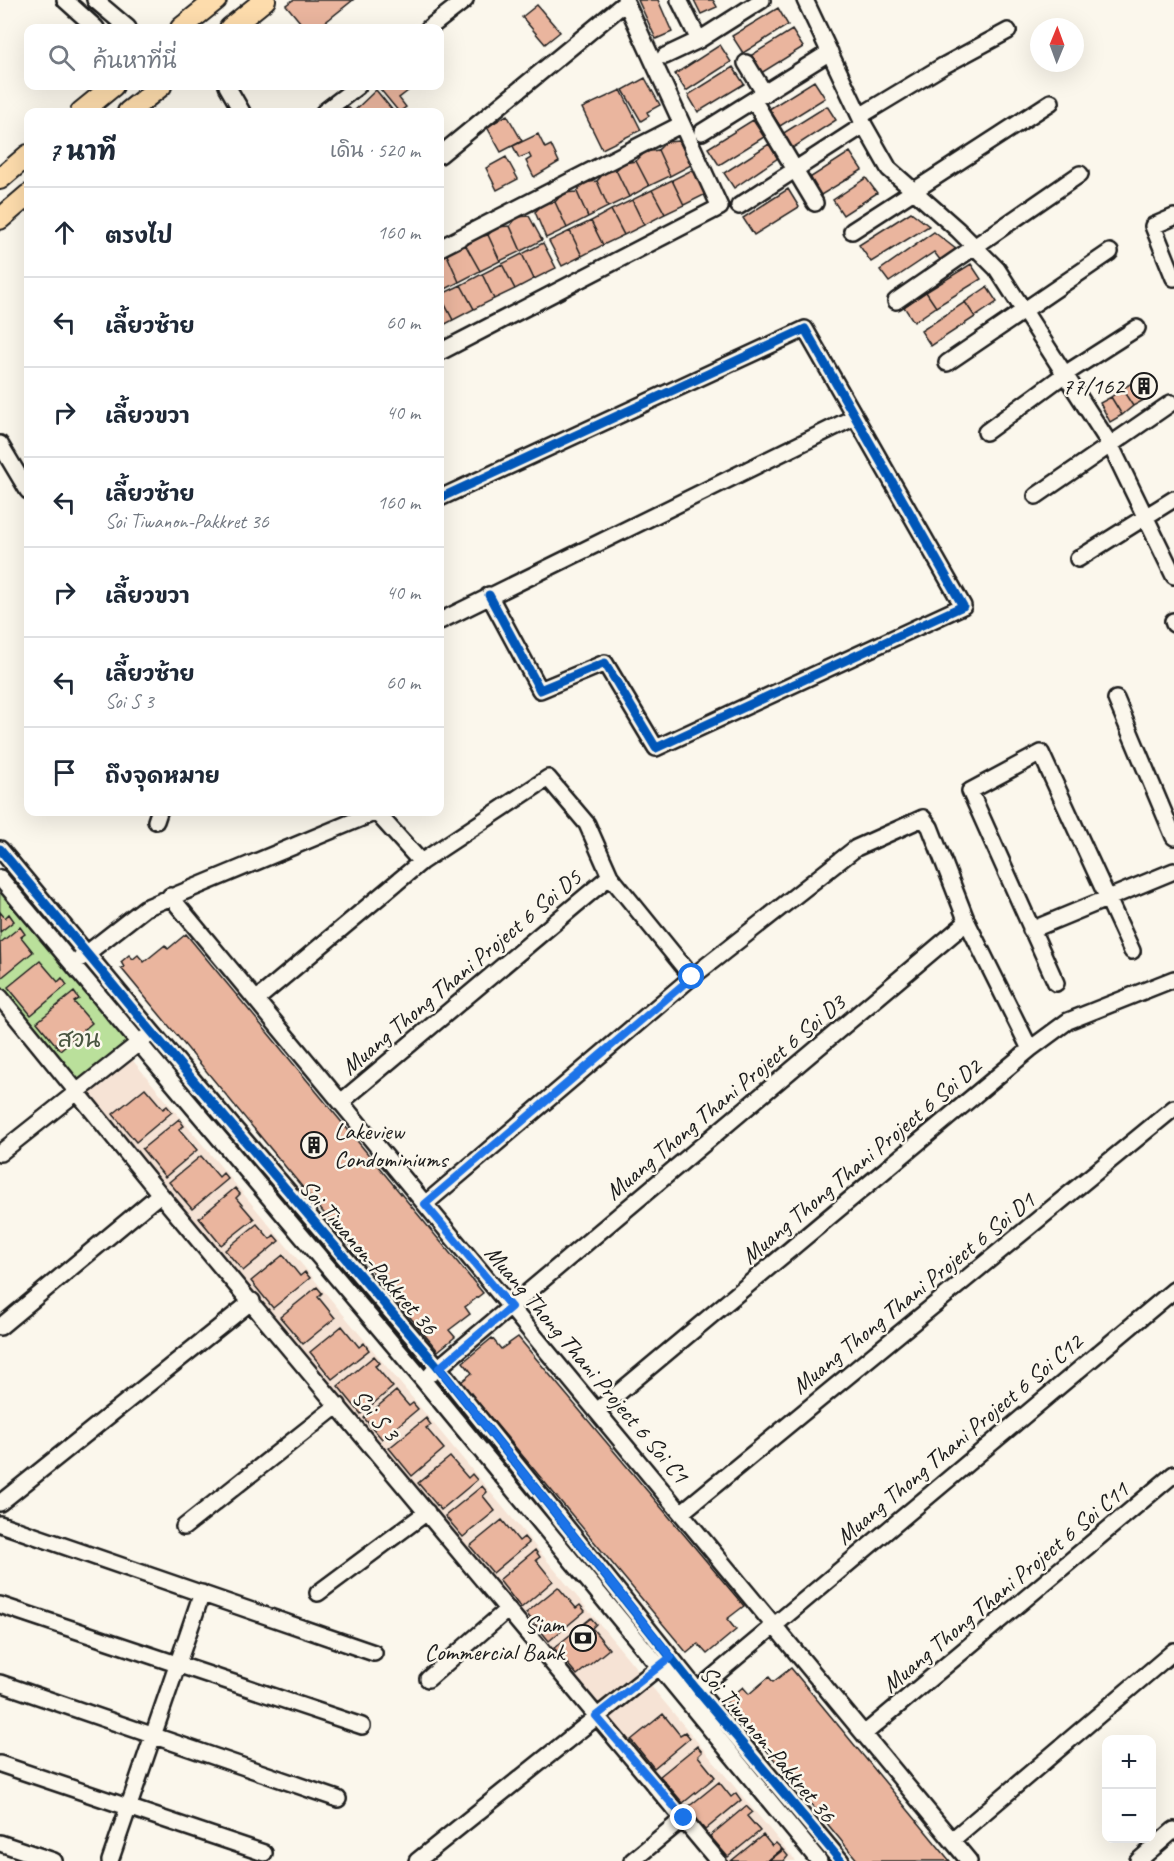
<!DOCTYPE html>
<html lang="th">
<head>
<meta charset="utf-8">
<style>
  body { margin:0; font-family:Caveat,"Playpen Sans Thai",sans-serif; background:#f2f2f3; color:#1f2937 }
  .controls { position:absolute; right:18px; bottom:18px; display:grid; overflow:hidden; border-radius:12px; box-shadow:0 6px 24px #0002 }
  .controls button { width:54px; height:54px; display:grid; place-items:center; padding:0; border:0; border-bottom:2px solid #e0e1e3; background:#fff; color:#1f2937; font:30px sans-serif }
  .compass { position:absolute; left:1030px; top:18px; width:54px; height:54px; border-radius:50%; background:#fff; box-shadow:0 6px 24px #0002; rotate:1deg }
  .stop { position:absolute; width:18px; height:18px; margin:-14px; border:4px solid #1a73e8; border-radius:50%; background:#fff }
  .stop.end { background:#1a73e8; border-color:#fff; box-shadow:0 2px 6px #0008 }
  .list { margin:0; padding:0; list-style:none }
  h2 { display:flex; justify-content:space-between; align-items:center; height:78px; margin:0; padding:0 24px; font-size:26px }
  h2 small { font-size:20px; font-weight:400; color:#747a83 }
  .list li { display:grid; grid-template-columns:39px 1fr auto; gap:18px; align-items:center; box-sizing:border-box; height:90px; padding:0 24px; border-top:2px solid #e0e1e3 }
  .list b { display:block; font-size:22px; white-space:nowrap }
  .list p { margin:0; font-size:20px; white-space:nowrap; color:#747a83 }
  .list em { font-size:20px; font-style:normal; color:#747a83 }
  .icon { flex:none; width:33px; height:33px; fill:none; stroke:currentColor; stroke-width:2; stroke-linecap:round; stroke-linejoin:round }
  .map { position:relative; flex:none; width:1174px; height:1861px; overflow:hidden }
  .search { position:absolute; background:#fff; box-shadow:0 6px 24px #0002; left:24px; top:24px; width:420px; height:66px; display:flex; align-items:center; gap:15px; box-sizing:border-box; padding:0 21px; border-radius:12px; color:#747a83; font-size:22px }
  .panel { position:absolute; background:#fff; box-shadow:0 6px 24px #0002; left:24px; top:108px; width:420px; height:708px; border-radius:12px }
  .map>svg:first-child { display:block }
  .built { fill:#f6e3d5 }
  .green { fill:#bae09b; stroke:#6b7e5c; stroke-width:1.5 }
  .building { fill:#eab59e; stroke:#1c1c1c; stroke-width:1.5 }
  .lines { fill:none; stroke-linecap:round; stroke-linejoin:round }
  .minor-casing { stroke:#1c1c1c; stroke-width:20 }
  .major-casing { stroke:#1c1c1c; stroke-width:24 }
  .minor { stroke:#fbf7ec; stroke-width:15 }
  .major { stroke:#fddcac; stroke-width:20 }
  .cycleway-casing { stroke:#fbf7ec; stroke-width:13 }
  .cycleway { stroke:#0057b8; stroke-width:9 }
  .route { stroke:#1a73e8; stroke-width:8 }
  .labels { text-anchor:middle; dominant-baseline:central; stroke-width:5; stroke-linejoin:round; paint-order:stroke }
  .poi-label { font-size:24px; fill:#1c1c1c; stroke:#fbf7ec; text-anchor:end }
  .street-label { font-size:24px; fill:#1c1c1c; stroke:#fbf7ec }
  .park-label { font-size:24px; fill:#4b5742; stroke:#fbf7ec }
</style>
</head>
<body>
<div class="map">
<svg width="1174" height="1861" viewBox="0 0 1174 1861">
  <rect width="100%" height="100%" fill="#fbf7ec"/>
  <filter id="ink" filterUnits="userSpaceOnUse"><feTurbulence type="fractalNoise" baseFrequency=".0167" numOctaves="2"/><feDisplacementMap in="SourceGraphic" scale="12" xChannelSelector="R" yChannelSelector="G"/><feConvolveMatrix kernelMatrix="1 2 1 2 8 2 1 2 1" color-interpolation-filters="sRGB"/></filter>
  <g filter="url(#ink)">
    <path class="built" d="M0,900l796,961h-73l-723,-877z"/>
    <path class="green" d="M0,890l131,156 -54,45 -77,-94z"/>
    <path class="building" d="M293,0h60l-35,28h-13l-19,-23z
      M638,0h20l14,32 -16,7z
      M694,0h19l4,7 -16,7z
      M537,5l23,27 -15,12 -23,-27z
      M778,8l10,17 -45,28 -11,-17z
      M792,30l11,17 -45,28 -11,-17z
      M720,45l11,17 -45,29 -11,-17z
      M733,67l11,17 -46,28 -10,-17z
      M645,78l15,27 -13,7 2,4 -8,5 -18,-31z
      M814,81l11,17 -45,28 -11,-17z
      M384,86h19l5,5 -9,7 7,9 -7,5 -19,-23z
      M376,90l18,22h-54l8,-5 5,5z
      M621,90l20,40 -39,19 -20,-41z
      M827,106l9,14 -45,29 -9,-15z
      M507,115l15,26 -21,11 -14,-25z
      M753,120l11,17 -45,28 -11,-17z
      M538,134l7,14 6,-3 8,17 -25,15 -8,-16 5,-3 -2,-4 -10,4 -6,-12z
      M679,141l12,24 -21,11 -12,-26 8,-8z
      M769,144l9,14 -44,30 -10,-15z
      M658,150l12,26 -21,10 -13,-25 9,-9z
      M850,152l12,18 -46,28 -11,-17z
      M506,157l12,22 -21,11 -11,-22z
      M636,161l13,25 -20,11 -13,-27 8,-7z
      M694,169l12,25 -22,11 -12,-25z
      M616,170l13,27 -21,10 -11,-26 7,-8z
      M866,178l11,15 -34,22 -10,-15z
      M672,180l12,25 -19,9 -13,-24z
      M597,181l11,26 -20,10 -11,-25 7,-9z
      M788,189l11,18 -45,28 -11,-17z
      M652,190l13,24 -21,11 -12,-25z
      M577,192l11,25 -21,11 -12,-26 8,-9z
      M632,200l12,25 -20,10 -13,-25z
      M555,202l12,26 -21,10 -11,-26 8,-8z
      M611,210l13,25 -21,10 -12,-24z
      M911,212l18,14 -58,36 -12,-17z
      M529,216l13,24 -21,11 -11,-25 7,-9z
      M591,221l12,24 -21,11 -12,-25z
      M510,226l11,25 -21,10 -12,-26 8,-8z
      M570,231l12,25 -20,10 -13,-25z
      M934,232l23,18 -16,11 -7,-9 -45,30 -9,-12z
      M488,235l12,26 -20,10 -14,-25 9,-8z
      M543,243l13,25 -22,11 -12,-25z
      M466,246l14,25 -21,11 -12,-27 7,-7z
      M522,254l12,25 -19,10 -13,-25z
      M447,255l12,27 -19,10v-36z
      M502,264l13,25 -21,10 -12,-25z
      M971,264l10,15 -45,28 -10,-15z
      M482,274l12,25 -20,10 -13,-24z
      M461,285l13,24 -21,11 -13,-25z
      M987,287l10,15 -22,15 -10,-15z
      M926,292l10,15 -22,15 -10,-15z
      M440,295l13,25 -13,7z
      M965,302l10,15 -44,29 -10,-15z
      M1145,375l11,16 -12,9 -11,-18z
      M1133,382l11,18 -11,6 -11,-17z
      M1122,389l11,17 -11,9 -11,-18z
      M1111,397l11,18 -12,7 -10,-19z
      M0,912l5,6 4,-4 5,7 -14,11z
      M20,927l5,7 -4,3 12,15 -32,26 -1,-35z
      M186,934l297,359 -18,14 5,7 -21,16 6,7 -17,14 -317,-383 3,-1 -3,-5 8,-7 4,4 5,-4 6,7 21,-17 3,4z
      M40,961l18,21 4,-4 5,7 -36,30 -23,-28z
      M74,992l5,7 -5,3 18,21 -32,27 -23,-28z
      M145,1088l18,21 4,-3 5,6 -36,30 -23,-28z
      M179,1119l5,7 -5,3 18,21 -32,27 -23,-28z
      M201,1156l18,21 4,-4 5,6 -36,30 -23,-27z
      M235,1188l5,6 -4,4 18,21 -33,26 -22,-27z
      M257,1224l13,15 4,-4 5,6 -36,30 -18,-21z
      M283,1255l17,21 5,-4 5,6 -37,30 -22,-27z
      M317,1287l5,6 -4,4 17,21 -32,26 -23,-27z
      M342,1326l17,21 5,-4 5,7 -37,29 -22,-27z
      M518,1337l226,269 -17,13 9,11 -29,24 -9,-10 -11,9 -226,-271 11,-9 -9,-11 29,-24 9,11z
      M374,1356l6,7 -5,3 18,21 -32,27 -23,-28z
      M396,1391l13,15 4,-3 5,6 -36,30 -18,-21z
      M426,1418l5,7 -5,3 18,21 -32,27 -23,-28z
      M450,1457l18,21 4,-4 5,6 -36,30 -23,-27z
      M482,1486l5,6 -4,4 12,15 -32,26 -18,-21z
      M502,1520l17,21 5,-4 5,6 -36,30 -23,-27z
      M535,1550l5,7 -4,3 17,21 -32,27 -22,-28z
      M558,1587l18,21 4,-3 5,6 -36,30 -23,-28z
      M591,1618l5,6 -4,4 17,21 -32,26 -23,-27z
      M791,1668l159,193h-92l-132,-160 17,-14 6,7 20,-17 4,5z
      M663,1714l17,21 5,-3 5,6 -36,30 -23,-28z
      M697,1746l5,6 -4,4 17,21 -32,26 -23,-27z
      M719,1782l12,15 5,-4 5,7 -36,30 -18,-22z
      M746,1806l6,6 -5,4 13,15 -32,26 -18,-21z
      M763,1835l9,11 4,-3 6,6 -15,12h-36z
      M783,1850l5,6 -4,5h-15z"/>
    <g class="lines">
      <defs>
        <path id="minor" d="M65,0l31,28
          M95,0l33,28
          M679,0l20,40
          M805,0l59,125 25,44 69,61 39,39 114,177 63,130
          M429,28l36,-28
          M665,56l34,-16 63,-40
          M746,63l19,31
          M227,86l15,26
          M754,101l61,102
          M324,112l34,-26
          M860,116l83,-50 65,-35
          M702,132l128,-80
          M440,155l186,-153
          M739,206l125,-81
          M1174,217l-21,9 21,52
          M852,231l199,-129
          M440,248l242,-124
          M896,301l184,-127
          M440,352l280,-145 -95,-207
          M947,363l163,-111
          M986,432l79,-58 72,-46
          M0,444l28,47
          M1036,496l135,-93
          M440,498l365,-169 158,277 -307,142 -51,-85 -65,27 -51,-95
          M1078,559l96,-60
          M440,621l415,-204
          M1173,621l1,3
          M1116,699l58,138
          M156,821l3,-9
          M0,849l152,183 287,336 258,322 144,171
          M0,878l423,502 396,481
          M170,896l799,965
          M1031,930l143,-59
          M81,958l64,-50 231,-96 45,50
          M1056,983l-86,-192 71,-38 91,198
          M0,997l160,197 558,667
          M256,1000l165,-138 127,-84 39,46 23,52 82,101
          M341,1102l269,-226
          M0,1153l145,-115
          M425,1204l267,-227 164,-129 67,-30 7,9 37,95 63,127
          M0,1327l160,-133
          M432,1373l535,-451
          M597,1411l433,-362 38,-28 106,-42
          M0,1503l252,-202
          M681,1513l493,-405
          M0,1524l374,129
          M184,1527l154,-122
          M318,1593l109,-81
          M0,1605l362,121
          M428,1679l80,-70
          M0,1683l338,116
          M689,1697l485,-407
          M864,1734l310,-260
          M0,1764l264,89
          M952,1840l222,-189
          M0,1843l54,18
          M110,1861l92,-268
          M417,1861l248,-199
          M632,1861l52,-43
          M1138,1861l36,-31"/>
        <path id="major" d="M181,28l35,-28
          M230,28l35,-28
          M81,112l32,-26
          M128,112l33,-26
          M0,179l28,-24
          M0,219l28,-24"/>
      </defs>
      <use href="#minor" class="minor-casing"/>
      <use href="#major" class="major-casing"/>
      <use href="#minor" class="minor"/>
      <use href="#major" class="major"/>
      <defs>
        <path id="cycleway" d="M440,498l365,-169 158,277 -307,142 -51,-85 -65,27 -51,-95
          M0,849l152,183 287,336 258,322 144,171"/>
      </defs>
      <use href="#cycleway" class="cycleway-casing"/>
      <use href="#cycleway" class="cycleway"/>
    </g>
  </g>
  <g class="lines" filter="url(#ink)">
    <path class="route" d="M684,1818l-88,-102 75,-59 -232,-289 72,-61 -86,-103 267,-227"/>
  </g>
  <defs>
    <symbol id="building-ring" viewBox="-11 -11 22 22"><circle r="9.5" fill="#fbf7ec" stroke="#1c1c1c" stroke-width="1.5"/><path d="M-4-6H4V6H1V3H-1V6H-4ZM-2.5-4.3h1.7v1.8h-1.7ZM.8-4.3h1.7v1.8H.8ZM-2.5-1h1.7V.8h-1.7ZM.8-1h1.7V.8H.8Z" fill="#1c1c1c"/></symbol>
    <symbol id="bank-ring" viewBox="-11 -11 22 22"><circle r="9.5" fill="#fbf7ec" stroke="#1c1c1c" stroke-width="1.5"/><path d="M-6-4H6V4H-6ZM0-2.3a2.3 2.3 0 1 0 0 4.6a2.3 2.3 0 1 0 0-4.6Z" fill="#1c1c1c"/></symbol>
  </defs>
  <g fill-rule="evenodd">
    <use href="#building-ring" x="1129" y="371" width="30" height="30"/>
    <use href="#building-ring" x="299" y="1130" width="30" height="30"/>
    <use href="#bank-ring" x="568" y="1623" width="30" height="30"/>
  </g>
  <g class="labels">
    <g class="poi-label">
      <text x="1124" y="386">77/162</text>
      <text x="334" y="1131" text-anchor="start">Lakeview<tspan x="334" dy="28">Condominiums</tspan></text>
      <text x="564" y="1624">Siam<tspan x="564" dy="28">Commercial Bank</tspan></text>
    </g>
    <g class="street-label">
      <text transform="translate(461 972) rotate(-40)">Muang Thong Thani Project 6 Soi D5</text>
      <text transform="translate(725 1097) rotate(-40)">Muang Thong Thani Project 6 Soi D3</text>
      <text transform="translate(861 1161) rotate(-40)">Muang Thong Thani Project 6 Soi D2</text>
      <text transform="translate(369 1257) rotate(49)">Soi Tiwanon-Pakkret 36</text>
      <text transform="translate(913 1293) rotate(-39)">Muang Thong Thani Project 6 Soi D1</text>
      <text transform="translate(587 1364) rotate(50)">Muang Thong Thani Project 6 Soi C1</text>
      <text transform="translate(376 1415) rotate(50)">Soi S 3</text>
      <text transform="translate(959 1439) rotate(-40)">Muang Thong Thani Project 6 Soi C12</text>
      <text transform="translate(1005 1587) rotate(-40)">Muang Thong Thani Project 6 Soi C11</text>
      <text transform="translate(768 1744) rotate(50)">Soi Tiwanon-Pakkret 36</text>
    </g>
    <g class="park-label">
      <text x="79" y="1039">สวน</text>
    </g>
  </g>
</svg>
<div class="controls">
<button>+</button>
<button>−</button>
</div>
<svg class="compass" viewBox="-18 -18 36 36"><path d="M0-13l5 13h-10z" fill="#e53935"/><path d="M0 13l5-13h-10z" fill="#747a83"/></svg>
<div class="stop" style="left:692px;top:977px"></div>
<div class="stop end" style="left:684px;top:1818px"></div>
<div class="search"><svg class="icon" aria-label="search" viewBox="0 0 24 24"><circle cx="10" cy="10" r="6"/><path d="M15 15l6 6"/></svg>ค้นหาที่นี่</div>
<section class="panel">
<h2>7 นาที<small>เดิน · 520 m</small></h2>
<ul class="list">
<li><svg class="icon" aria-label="ahead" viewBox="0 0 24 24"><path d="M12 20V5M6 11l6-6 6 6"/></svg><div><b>ตรงไป</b></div><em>160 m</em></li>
<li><svg class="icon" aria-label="left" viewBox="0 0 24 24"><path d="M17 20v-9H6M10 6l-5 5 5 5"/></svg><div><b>เลี้ยวซ้าย</b></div><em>60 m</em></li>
<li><svg class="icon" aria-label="right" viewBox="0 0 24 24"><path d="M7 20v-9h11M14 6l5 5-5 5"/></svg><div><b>เลี้ยวขวา</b></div><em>40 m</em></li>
<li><svg class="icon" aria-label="left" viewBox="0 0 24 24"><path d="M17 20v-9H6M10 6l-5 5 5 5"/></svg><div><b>เลี้ยวซ้าย</b><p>Soi Tiwanon-Pakkret 36</p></div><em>160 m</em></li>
<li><svg class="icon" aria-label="right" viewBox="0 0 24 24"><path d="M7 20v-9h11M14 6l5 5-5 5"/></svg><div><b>เลี้ยวขวา</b></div><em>40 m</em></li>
<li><svg class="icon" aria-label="left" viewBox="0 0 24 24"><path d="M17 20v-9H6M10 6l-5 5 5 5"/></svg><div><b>เลี้ยวซ้าย</b><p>Soi S 3</p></div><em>60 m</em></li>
<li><svg class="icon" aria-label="arrive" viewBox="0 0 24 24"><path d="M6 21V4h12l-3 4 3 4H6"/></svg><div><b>ถึงจุดหมาย</b></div></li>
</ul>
</section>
</div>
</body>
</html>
